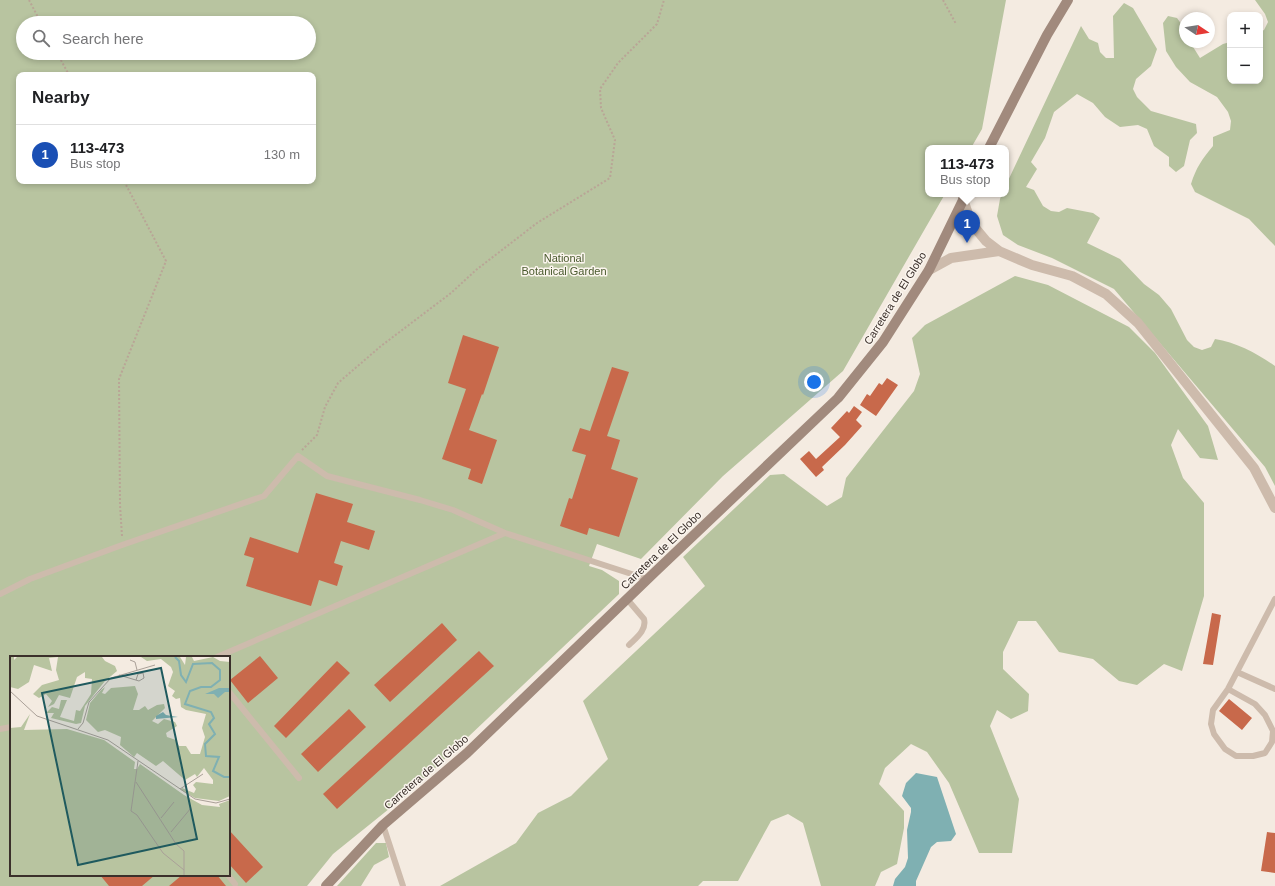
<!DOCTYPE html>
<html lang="en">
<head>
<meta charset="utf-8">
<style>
  body { margin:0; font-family:Arial,sans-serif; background:#f6f6f6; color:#202124 }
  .controls { position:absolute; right:12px; top:12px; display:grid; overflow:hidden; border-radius:8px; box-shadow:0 2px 6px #0003 }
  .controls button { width:36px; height:36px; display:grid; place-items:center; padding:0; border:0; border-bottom:1px solid #e0e0e0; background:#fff; color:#202124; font:20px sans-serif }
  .compass { position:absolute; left:1179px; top:12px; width:36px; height:36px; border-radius:50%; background:#fff; box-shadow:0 2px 6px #0003; rotate:102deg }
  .you { position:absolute; left:814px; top:382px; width:14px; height:14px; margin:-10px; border:3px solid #fff; border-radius:50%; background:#1a73e8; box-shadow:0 0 0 6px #1a73e833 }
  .badge { display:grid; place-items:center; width:26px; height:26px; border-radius:50%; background:#0b8043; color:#fff; font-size:13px; font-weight:700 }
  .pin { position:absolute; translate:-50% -33px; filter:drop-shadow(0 1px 2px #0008) }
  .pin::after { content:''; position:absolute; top:21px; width:14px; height:12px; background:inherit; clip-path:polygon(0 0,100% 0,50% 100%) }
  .popup { position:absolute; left:925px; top:145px; width:84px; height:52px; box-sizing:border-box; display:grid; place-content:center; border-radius:8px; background:#fff; filter:drop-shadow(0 1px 3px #0005); font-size:13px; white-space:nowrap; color:#757577 }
  .popup b { font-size:15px; color:#202124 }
  .popup::after { content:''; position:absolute; left:50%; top:100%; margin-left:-8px; border:8px solid transparent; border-top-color:#fff }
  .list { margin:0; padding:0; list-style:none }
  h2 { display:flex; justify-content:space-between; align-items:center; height:52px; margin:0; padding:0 16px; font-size:17px }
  h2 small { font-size:13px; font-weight:400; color:#757577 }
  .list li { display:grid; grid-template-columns:26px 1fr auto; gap:12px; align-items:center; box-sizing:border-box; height:60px; padding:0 16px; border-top:1px solid #e0e0e0 }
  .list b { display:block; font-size:15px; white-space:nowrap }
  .list p { margin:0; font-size:13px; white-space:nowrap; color:#757577 }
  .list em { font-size:13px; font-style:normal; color:#757577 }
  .icon { flex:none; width:22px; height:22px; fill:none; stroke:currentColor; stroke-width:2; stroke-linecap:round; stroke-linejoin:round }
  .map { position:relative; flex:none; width:1275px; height:886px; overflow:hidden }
  .search { position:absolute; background:#fff; box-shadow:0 2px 6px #0003; left:16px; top:16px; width:300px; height:44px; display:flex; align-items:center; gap:10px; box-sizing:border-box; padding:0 14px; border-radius:22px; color:#757577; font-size:15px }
  .panel { position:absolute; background:#fff; box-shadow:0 2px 6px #0003; left:16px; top:72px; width:300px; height:112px; border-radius:8px }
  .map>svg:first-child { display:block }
  .green { fill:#b8c4a0; fill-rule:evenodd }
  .water { fill:#7fb0b2 }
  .building { fill:#c8694b }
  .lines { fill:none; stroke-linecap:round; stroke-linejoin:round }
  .path { stroke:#b9a596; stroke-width:2; stroke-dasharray:2 2; stroke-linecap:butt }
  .lane { stroke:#cdbbac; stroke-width:6 }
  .street { stroke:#cdbbac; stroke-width:10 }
  .secondary { stroke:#a18a7d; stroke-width:10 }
  .labels { text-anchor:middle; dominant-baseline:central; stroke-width:3; stroke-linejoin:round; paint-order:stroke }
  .park-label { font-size:11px; fill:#4a5a2e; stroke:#fbf5ee }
  .street-label { font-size:11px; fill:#3b302b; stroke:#fbf5ee }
  .inset-river { fill:none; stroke:#7fb0b2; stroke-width:2 }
  .inset-road { fill:none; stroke:#aaa098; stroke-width:1 }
  .view { fill:#1f5a5e; fill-opacity:0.15; stroke:#1f5a5e; stroke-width:2 }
  .inset-edge { fill:none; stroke:#3b302b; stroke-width:2 }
</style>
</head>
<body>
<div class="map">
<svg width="1275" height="886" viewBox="0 0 1275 886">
  <rect width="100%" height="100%" fill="#f4ebe1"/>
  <path class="green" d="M0,0h1006l-24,129 -11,19h-43v46h17l-102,177 -120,105 -82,83 -44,-15 -8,22 13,4 17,11v13l-209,198 -77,62 -26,32h-307zM23,23h286v30h-286zM19,75h294v106h-294zM11,657h218v218h-218z
    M1255,0h20v246l-26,-27 -54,-27 -4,-8c5,-16 11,-25 22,-38v-9l17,-7 1,-9 -3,-9 -11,-15 -27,-15 -14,-15 -10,-16 -3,-28 5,-7 9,2 8,11v13h5l10,16 23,-14 7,-2v39h30v-49l4,-2 4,-8 -3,-8z
    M1124,3l9,5 24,41 -6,17 -15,13 -3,10 4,8 14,14 45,13 1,9 -7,7 -6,26 -8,6 -7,-6v-9l-15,-11 -7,-17 -9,-4 -18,2 -15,-10 -12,-14 -16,-9 -23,18 -9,26 -14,24 6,7 -11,18 8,3 9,16 8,5 8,1 8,-4 26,5 7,5 -13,25 33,16 24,25 15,11 12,14 16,31 7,7 8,3 9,-3 4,-8c21,3 43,15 60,27v120l-10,-19 -151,-178 -62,-31 -34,-13 -15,-10 -6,-19 3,-17 2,-5h4v-9l75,-159 8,13 9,4 2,9 6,6h8l-1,-42z
    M1015,276l33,9 81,42 26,26 53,73 10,34 -18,-2 -22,-29 -7,16 12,33 21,25v93l-22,75 -18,-7 -27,21 -18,-4 -26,-22 -34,-7 -23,-31h-18l-15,31v17l26,25 -1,17 -17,8 -14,-9 -7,16 29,73 -7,54h-33l-30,-70 -22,-31 -16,-8 -26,24 -6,16 25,27v17l-7,36 -16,8 -6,14h-54l-18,-63 -15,-9 -17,7 -33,60h-35l-5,5h-258l76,-43 22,-30 33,-17 37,-37 -25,-58 122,-115 -22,-29 87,-82 14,-1 43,32 15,-9 4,-19 68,-87 6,-17 -8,-36 13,-13z
    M376,843h10l3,14 -15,8 -13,21h-24z"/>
  <path class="water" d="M916,773l21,4 19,57 -5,7 -14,1 -6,5 -15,34v5h-23l2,-7 10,-12 3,-9 -1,-28 4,-18v-4l-9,-12 4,-13z"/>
  <path class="building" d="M463,335l36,12 -16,48 -1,-1 -13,36 28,10 -15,44 -14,-5 3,-10 -29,-10 24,-70 -18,-6z
    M612,367l17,5 -22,64 13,4 -9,29 27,9 -19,59 -30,-9 -2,7 -27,-9 9,-28 3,1 14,-44 -14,-4 8,-23 10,3z
    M887,378l11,7 -22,31 -16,-11 7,-11 3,2 9,-13 3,2z
    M854,406l8,6 -6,8 6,6 -17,19 -23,22 2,3 -8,7 -16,-18 9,-8 7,8 24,-22 -9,-9 16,-17 2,2z
    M316,493l37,11 -6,18 28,9 -6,19 -28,-9 -7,22 9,3 -6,20 -18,-6 -8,26 -65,-20 8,-28 -10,-3 6,-18 48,16z
    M1212,613l9,2 -8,50 -10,-1z
    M442,623l15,17 -67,62 -16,-17z
    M479,651l15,15 -157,143 -14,-15z
    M260,656l18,22 -30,25 -18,-23z
    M337,661l13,12 -64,65 -12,-12z
    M1229,699l23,19 -10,12 -23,-19z
    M349,709l17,18 -48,45 -17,-18z
    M229,830l34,37 -17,16 -17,-19z
    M1267,832l8,1v40l-14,-2z
    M100,875h55l-13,11h-33z
    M182,875h35l9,11h-57z"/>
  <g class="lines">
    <path class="path" d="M29,0l12,23
      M943,0l13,24
      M57,53l12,22
      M302,450l15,-15 8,-28 13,-24 43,-37 70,-53 25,-23 61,-47 73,-45 5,-38 -14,-32 -1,-19 18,-26 39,-39 7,-24
      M122,536l-2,-31 -1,-126 47,-118 -42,-80"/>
    <path class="lane" d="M0,594l30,-15 92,-34 142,-49 34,-40 29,20 93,24 33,10 52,23 142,46
      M627,599l17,20c3,11 -8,19 -15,26
      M217,657l288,-124
      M1237,672l38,17
      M1228,689l27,15 10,11 8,16 -1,11 -7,11 -12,3h-17l-11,-7 -11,-15 -3,-10 2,-14 15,-21 47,-90
      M229,692l70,86
      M0,729l11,-2
      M383,825l20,61
      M228,875l7,9"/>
    <path class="street" d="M963,199l8,24 15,18 13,10 33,14 40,11 34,18 32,29 116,145 21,40
      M929,270l22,-12 48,-7"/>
    <path class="secondary" d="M989,148l58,-113 21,-35
      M326,886l57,-61 84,-72 188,-181 183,-174 45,-56 46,-72 37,-76"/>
  </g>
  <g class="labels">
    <g class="park-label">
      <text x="564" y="258">National<tspan x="564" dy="13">Botanical Garden</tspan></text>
    </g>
    <g class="street-label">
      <text transform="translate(895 298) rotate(-58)">Carretera de El Globo</text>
      <text transform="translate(661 550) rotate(-44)">Carretera de El Globo</text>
      <text transform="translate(426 772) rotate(-41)">Carretera de El Globo</text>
    </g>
  </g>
  <g transform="translate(10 656)">
    <rect width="220" height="220" fill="#f4ebe1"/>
    <path d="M0,1h4v3l3,-3h85l3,4 10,5 2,5 -12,10 -20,25 -4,17 -5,1 -25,-6 3,-5h-8l6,-6 7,2 2,-9h6l-7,17 14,4 2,-11 4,1 11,-17 1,-15 -7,-1v-6l-8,5 -7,21 -11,-3 -5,9 -6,3 4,-6 -6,-7 -7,4 -6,-4 9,-9 17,-5 -3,-10 2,-13 -9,1 3,13 -18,-6 -5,17 -11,7 -8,-2zM131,1h39l5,8 1,-8h6l2,4 19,-4 7,4 10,1v134l-11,5 -24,-3 -14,-8 1,-2 12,5 2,-4 -3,-4 3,-3 17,2v-4l-9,-12 -7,9 -2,-3 -10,6 -22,-19 -7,5 -19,-13 -3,4 -14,-12 1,-8 -16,-7 -7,2 -12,-12 4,-17 11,-13 4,-3 -3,6 3,1 6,-6 24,-2 3,8 -5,16h6l6,-4 3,4 9,-5 7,-1 1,4 -13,13 6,3 6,-5 11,3 2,4 -11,7 1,4 9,3 3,6h7l5,8h9l5,-17 -3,-9 4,-14 -20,-4 -5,-3 -1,-9 -4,1 -4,-3 3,-5 -7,-5 5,-14 -2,-5 -10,-8 -14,2zM20,58l-6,16 43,-1 37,11 31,22 -1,7h3l3,-5 44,31 18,10 18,2 -1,-3 11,-4v75h-220v-147l11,-1z" fill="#b8c4a0"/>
    <path d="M209,32h11v4h-5l-7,6 -4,-4h-9zM153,56l3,3 12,2 -22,2v-3z" fill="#7fb0b2"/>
    <path class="inset-river" d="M165,1l4,4 2,14 5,7 7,-18 19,-1 8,7v10l-9,7h-10l-11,4 -5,13 26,8 3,6 -5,6 6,10 -10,10 1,12 13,1 -6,14 11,6h6"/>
    <path class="inset-road" d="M120,4l5,2 2,8M109,19l20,6 5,-3 -1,-5 -5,1 -2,6M0,35l27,25 71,24 87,59 21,4 14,-4M68,73l5,-6 6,-21 22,-24 44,-13M128,105l-7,50 6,4 26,38 21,17M126,126l40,62 8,7v24M170,133l23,-15M151,162l13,-16M161,176l20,-24"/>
    <path class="view" d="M151,12l36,171 -119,26 -36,-172z"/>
    <rect width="220" height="220" class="inset-edge"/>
  </g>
</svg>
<div class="controls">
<button>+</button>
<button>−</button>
</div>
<svg class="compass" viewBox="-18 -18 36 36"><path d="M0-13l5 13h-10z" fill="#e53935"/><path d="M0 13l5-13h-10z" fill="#757577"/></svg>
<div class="you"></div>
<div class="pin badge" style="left:967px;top:243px;background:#1a4fb4">1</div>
<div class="popup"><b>113-473</b>Bus stop</div>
<div class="search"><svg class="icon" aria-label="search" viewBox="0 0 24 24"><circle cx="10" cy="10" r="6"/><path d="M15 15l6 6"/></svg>Search here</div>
<section class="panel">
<h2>Nearby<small></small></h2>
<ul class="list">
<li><span class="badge" style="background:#1a4fb4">1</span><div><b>113-473</b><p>Bus stop</p></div><em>130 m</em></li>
</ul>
</section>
</div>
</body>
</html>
